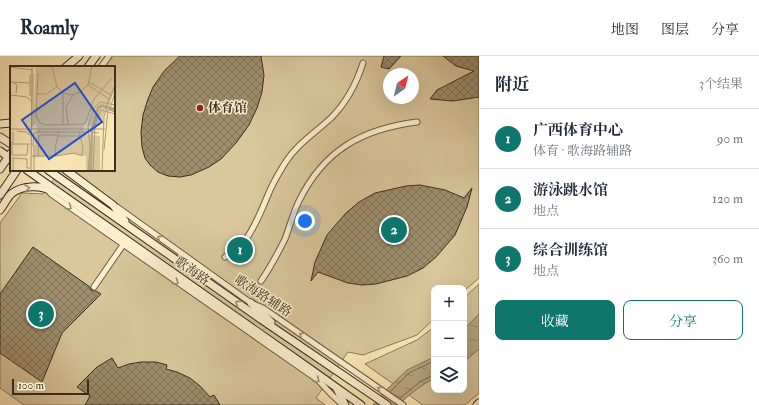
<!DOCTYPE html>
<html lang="zh">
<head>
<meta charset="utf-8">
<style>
  body { margin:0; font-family:"IM FELL Double Pica","Noto Serif SC",serif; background:#f6f6f7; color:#1f2937 }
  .controls { position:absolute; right:12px; bottom:12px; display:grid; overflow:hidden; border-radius:8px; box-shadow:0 4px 16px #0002 }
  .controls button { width:36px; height:36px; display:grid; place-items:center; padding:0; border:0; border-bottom:1px solid #e0e1e3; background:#fff; color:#1f2937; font:20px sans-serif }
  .compass { position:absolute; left:383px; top:12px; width:36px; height:36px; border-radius:50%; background:#fff; box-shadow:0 4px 16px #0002; rotate:35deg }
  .scale { position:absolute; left:12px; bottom:10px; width:77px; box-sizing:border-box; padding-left:4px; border:2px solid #392e20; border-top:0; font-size:11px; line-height:14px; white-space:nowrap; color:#392e20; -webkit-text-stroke:3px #fcefd0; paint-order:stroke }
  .you { position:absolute; left:305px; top:165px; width:14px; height:14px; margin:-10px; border:3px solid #fff; border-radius:50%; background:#1a73e8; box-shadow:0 0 0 6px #1a73e833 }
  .badge { display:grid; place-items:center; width:26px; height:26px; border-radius:50%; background:#0f766e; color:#fff; font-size:13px; font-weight:700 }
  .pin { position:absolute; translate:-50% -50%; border:2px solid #fff; box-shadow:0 1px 4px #0006 }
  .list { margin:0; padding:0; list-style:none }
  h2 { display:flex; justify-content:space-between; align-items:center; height:52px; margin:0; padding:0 16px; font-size:17px }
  h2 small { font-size:13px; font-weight:400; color:#747a83 }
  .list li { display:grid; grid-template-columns:26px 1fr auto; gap:12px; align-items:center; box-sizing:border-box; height:60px; padding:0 16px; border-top:1px solid #e0e1e3 }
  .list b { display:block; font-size:15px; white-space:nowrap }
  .list p { margin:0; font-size:13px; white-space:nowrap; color:#747a83 }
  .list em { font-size:13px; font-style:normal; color:#747a83 }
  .actions { display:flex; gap:8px; padding:12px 16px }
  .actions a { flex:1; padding:9px 0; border:1px solid #0f766e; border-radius:8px; text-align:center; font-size:14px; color:#0f766e }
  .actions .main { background:#0f766e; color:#fff }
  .icon { flex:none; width:22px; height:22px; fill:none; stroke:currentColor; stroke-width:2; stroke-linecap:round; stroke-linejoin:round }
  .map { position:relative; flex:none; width:479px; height:349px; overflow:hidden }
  header { display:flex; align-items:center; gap:24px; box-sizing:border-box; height:56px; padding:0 20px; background:#fff; border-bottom:1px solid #e0e1e3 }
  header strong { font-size:19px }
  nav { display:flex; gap:22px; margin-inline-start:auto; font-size:14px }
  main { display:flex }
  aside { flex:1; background:#fff }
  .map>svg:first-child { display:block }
  .green { fill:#dac79c; stroke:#8a7a5e; fill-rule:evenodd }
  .water { fill:url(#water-ripples); stroke:#86775b }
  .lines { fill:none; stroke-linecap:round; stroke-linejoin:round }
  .shore { stroke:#796a52; stroke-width:1 }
  .building { fill:url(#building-cross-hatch); stroke:#392e20 }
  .street-casing { stroke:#6a5c46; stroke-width:7 }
  .secondary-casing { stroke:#392e20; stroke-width:9 }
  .street { stroke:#fcefd0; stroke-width:5 }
  .secondary { stroke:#fcefd0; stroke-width:7 }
  .oneway { stroke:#9a8e78 }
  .poi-dot { fill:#8f2418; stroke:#fcefd0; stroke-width:1.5 }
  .labels { text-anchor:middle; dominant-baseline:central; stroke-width:3; stroke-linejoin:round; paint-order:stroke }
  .poi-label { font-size:13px; font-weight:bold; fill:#392e20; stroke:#fcefd0; text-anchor:start }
  .street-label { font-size:13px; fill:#392e20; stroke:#fcefd0 }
  .inset-road { fill:none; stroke:#ad9c7a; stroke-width:1 }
  .view { fill:#1d4ed8; fill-opacity:0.15; stroke:#1d4ed8; stroke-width:2 }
  .inset-edge { fill:none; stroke:#392e20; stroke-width:2 }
</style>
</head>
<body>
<header>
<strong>Roamly</strong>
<nav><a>地图</a><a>图层</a><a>分享</a></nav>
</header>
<main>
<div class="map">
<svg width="479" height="349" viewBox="0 0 479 349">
  <defs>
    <pattern id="water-ripples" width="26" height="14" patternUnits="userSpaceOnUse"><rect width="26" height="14" fill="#b9a783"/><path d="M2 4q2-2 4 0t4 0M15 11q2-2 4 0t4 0" fill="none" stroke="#97886b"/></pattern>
    <pattern id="building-cross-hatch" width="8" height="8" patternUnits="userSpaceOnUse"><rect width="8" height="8" fill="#9e8e6e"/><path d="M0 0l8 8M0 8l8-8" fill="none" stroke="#82745a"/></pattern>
  </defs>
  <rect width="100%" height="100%" fill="#fbe6b6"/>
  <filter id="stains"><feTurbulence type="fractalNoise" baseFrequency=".005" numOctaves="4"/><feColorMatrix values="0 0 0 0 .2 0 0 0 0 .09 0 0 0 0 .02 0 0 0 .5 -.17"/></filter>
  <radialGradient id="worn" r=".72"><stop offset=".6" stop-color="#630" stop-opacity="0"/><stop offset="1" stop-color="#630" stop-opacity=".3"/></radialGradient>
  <path class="green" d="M109,0h370v222l-15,13v-3h-30v31l-17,16 -54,20 -15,-3 -32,46 9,7h-301l-24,-17v-165l22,-30 21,1 18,-24h53v-103h-12zM389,18h24v24h-24z
    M479,228v109l-14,12h-42l-58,-41 52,-24 17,-13v63h30v-92z"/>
  <path class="water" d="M479,258v35l-15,13v-33z
    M434,301v21c-13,8 -25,16 -35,27h-26l10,-12 24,-23z"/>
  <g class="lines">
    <path class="shore" d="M390,336l19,-19 25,-12
      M400,342l21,-17 13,-6"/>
  </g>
  <path class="building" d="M180,0h81l3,19 -2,17 -5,16 -8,17 -13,18 -15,16 -12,8 -18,8 -11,2 -12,-1 -10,-4 -8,-7 -5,-7 -3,-11 -1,-15 2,-17 5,-16 5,-12 12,-17z
    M384,0h17l-12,13 -8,-2z
    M443,0h36v41l-26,4 -23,-2 7,-9 37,-19 -18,-5z
    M420,129l25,5 19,8 8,-10 -5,19 -12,28 -19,22 -13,11 -16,8 -31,8 -14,1 -14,-2 -30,-11 -7,9 4,-19 12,-27 19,-22 13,-11 16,-9 31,-7z
    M33,191l57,40 1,3 5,1 5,3 -39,39 -20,49 -42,-29v-59z
    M112,302l6,10 11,-4 12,-2h15l11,3 -1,4 11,3 13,6 10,8 10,11 4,-2 6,10h-135l5,-9 -13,-9 20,-20z"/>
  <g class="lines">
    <defs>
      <path id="street" d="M101,11l8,-11
        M48,134l3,4 267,186 15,16 10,9
        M117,151l134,96 12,5 140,97
        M225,201c7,-5 14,-9 19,-15 11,-14 17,-31 24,-47 4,-11 11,-22 17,-32 12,-19 30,-30 46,-45 16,-16 25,-33 32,-55
        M261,225c9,-13 17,-28 24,-42 5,-13 8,-26 14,-38 25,-51 63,-72 118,-79
        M94,231l29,-42"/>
      <path id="secondary" d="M66,11l13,-11
        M88,11l8,-11
        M0,68l11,-1
        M0,81l11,7
        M0,95l11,8
        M0,113l11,-16
        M27,114l282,198 52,37
        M48,114l214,150 125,85
        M66,114l47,35 12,16
        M0,139l17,-25
        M0,154c4,-5 7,-12 11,-16 11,-9 29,-9 41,-3
        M251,247l20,19
        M337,333l8,16
        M477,349l2,-2"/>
    </defs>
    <use href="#street" class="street-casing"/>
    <use href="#secondary" class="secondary-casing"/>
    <use href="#street" class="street"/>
    <use href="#secondary" class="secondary"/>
  </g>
  <defs><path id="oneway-chevron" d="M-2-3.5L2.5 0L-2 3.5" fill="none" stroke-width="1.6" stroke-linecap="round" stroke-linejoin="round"/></defs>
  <g class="oneway">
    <use href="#oneway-chevron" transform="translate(27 132) rotate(-8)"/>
    <use href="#oneway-chevron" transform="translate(69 151) rotate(35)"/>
    <use href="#oneway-chevron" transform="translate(160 182) rotate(-144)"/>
    <use href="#oneway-chevron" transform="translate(176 226) rotate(35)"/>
    <use href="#oneway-chevron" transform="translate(238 247) rotate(-145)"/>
    <use href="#oneway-chevron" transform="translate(302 279) rotate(-145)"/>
    <use href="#oneway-chevron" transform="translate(317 324) rotate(39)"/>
    <use href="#oneway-chevron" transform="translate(380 333) rotate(-145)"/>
  </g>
  <circle class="poi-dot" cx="200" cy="52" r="4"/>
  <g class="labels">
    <g class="poi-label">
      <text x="208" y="52">体育馆</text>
    </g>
    <g class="street-label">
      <text transform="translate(192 215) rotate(35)">歌海路</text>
      <text transform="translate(263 240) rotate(33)">歌海路辅路</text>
    </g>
  </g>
  <g transform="translate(10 10)">
    <rect width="105" height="105" fill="#fbe6b6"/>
    <path d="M26,0h79v14l-14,43 -3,3h-12l5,-9 2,-11 -3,13 -6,7v8l16,2v35h-14v-15l-12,-2 -40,3 3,-30 -3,-4v-12z" fill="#dac79c"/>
    <path d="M91,38l14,4v5l-12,-6 -4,2 -6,24 -1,38h-3l2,-43 6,-21z" fill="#b9a783"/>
    <path class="inset-road" d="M11,0h13M42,0l5,21 6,6 9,2 8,-3 8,-7 4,-19M0,1l23,3M28,7l-2,43 4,7 6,2 39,-1 9,-25 18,-21M0,16l20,1M3,16l4,3 -1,8M79,16l22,13M78,19l21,14M27,28h9l11,-7M0,29l17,2 4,4M20,30v-21M95,43l10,-25M99,45l6,-18M53,59v-32M58,59l-2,-18 7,-12M23,60v-52M0,63h95M7,65l9,1 4,3M75,65l14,2M28,66h47M49,70h21M0,77h3v-11M18,78l-1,11h-15v-11h18M23,80l1,-13 6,-2M94,84l4,-40M22,90h24l-1,-8 4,-17M28,90l1,-21h19M46,90l18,-3 8,3 1,-8 -4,-17M3,92l14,1v9h3M3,105v-14M21,105l1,-105M24,105v-26M78,105l2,-21 -2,-24 6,-18 6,-6 15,3M83,105l2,-46 6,-15 14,4M92,105l2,-55 11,-30"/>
    <path class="view" d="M65,17l27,39 -53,37 -27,-39z"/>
    <rect width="105" height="105" class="inset-edge"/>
  </g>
  <rect width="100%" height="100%" filter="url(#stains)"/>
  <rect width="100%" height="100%" fill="url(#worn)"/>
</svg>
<div class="controls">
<button>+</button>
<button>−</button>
<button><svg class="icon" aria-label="layers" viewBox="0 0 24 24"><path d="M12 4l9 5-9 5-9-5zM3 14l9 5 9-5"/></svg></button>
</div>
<svg class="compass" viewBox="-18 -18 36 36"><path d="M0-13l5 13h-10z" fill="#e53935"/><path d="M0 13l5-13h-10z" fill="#747a83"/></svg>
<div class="scale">100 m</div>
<div class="you"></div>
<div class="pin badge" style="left:240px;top:194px">1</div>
<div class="pin badge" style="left:394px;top:174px">2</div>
<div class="pin badge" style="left:41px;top:258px">3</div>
</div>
<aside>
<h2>附近<small>3个结果</small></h2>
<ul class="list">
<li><span class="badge">1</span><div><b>广西体育中心</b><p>体育 · 歌海路辅路</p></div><em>90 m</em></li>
<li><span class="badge">2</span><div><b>游泳跳水馆</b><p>地点</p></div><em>120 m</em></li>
<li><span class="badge">3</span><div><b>综合训练馆</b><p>地点</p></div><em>360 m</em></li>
</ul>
<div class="actions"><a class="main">收藏</a><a>分享</a></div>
</aside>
</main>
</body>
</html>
